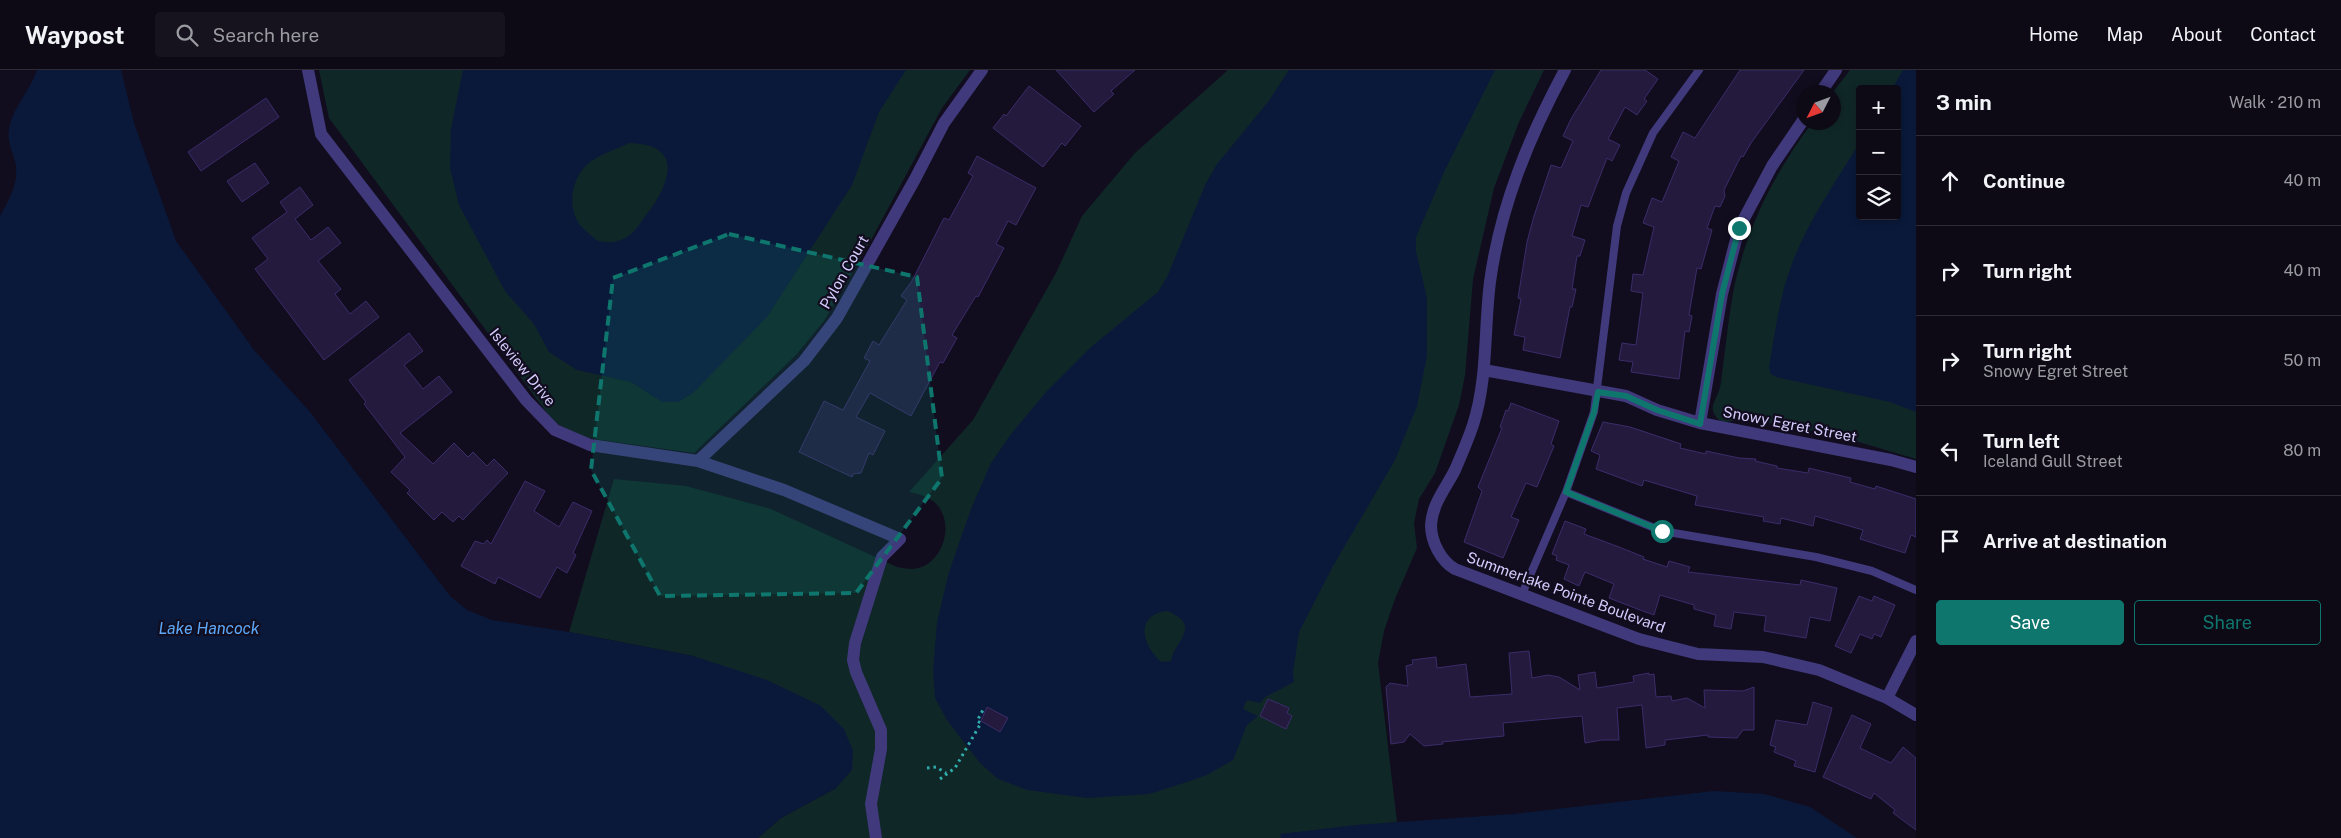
<!DOCTYPE html>
<html lang="en">
<head>
<meta charset="utf-8">
<style>
  body { margin:0; font-family:"Public Sans",sans-serif; background:#16131f; color:#f1f3f6 }
  .controls { position:absolute; right:15px; top:15px; display:grid; overflow:hidden; border-radius:5px; box-shadow:0 2px 8px #0003 }
  .controls button { width:45px; height:45px; display:grid; place-items:center; padding:0; border:0; border-bottom:1px solid #2d2b35; background:#0d0a16; color:#f1f3f6; font:25px sans-serif }
  .compass { position:absolute; left:1796px; top:15px; width:45px; height:45px; border-radius:50%; background:#0d0a16; box-shadow:0 2px 8px #0003; rotate:228deg }
  .stop { position:absolute; width:15px; height:15px; margin:-11px; border:4px solid #0f766e; border-radius:50%; background:#fff }
  .stop.end { background:#0f766e; border-color:#fff; box-shadow:0 1px 5px #0008 }
  .list { margin:0; padding:0; list-style:none }
  h2 { display:flex; justify-content:space-between; align-items:center; height:65px; margin:0; padding:0 20px; font-size:21px }
  h2 small { font-size:16px; font-weight:400; color:#9a9aa1 }
  .list li { display:grid; grid-template-columns:32px 1fr auto; gap:15px; align-items:center; box-sizing:border-box; height:90px; padding:0 20px; border-top:1px solid #2d2b35 }
  .list b { display:block; font-size:19px; white-space:nowrap }
  .list p { margin:0; font-size:16px; white-space:nowrap; color:#9a9aa1 }
  .list em { font-size:16px; font-style:normal; color:#9a9aa1 }
  .actions { display:flex; gap:10px; padding:15px 20px }
  .actions a { flex:1; padding:11px 0; border:1px solid #0f766e; border-radius:5px; text-align:center; font-size:18px; color:#0f766e }
  .actions .main { background:#0f766e; color:#fff }
  .icon { flex:none; width:28px; height:28px; fill:none; stroke:currentColor; stroke-width:2; stroke-linecap:round; stroke-linejoin:round }
  .map { position:relative; flex:none; width:1916px; height:768px; overflow:hidden }
  header { display:flex; align-items:center; gap:30px; box-sizing:border-box; height:70px; padding:0 25px; background:#0d0a16; border-bottom:1px solid #2d2b35 }
  header strong { font-size:24px }
  nav { display:flex; gap:28px; margin-inline-start:auto; font-size:18px }
  .search { width:350px; height:45px; background:#16131f; display:flex; align-items:center; gap:12px; box-sizing:border-box; padding:0 18px; border-radius:5px; color:#9a9aa1; font-size:19px }
  main { display:flex }
  aside { flex:1; background:#0d0a16 }
  .map>svg:first-child { display:block }
  .green { fill:#102728; fill-rule:evenodd }
  .water { fill:#0a193a; fill-rule:evenodd }
  .building { fill:#231a3e; stroke:#3c2c6a }
  .lines { fill:none; stroke-linecap:round; stroke-linejoin:round }
  .path { stroke:#31acac; stroke-width:3; stroke-dasharray:2.5 4; stroke-linecap:butt }
  .lane { stroke:#40397c; stroke-width:8 }
  .street { stroke:#40397c; stroke-width:12 }
  .route { stroke:#0f766e; stroke-width:6 }
  .marked { fill:#0f766e; fill-opacity:0.2; stroke:#0f766e; stroke-width:4; stroke-dasharray:10 6; stroke-linejoin:round }
  .labels { text-anchor:middle; dominant-baseline:central; stroke-width:4.5; stroke-linejoin:round; paint-order:stroke }
  .street-label { font-size:15px; fill:#d4ccfd; stroke:#110d1e }
  .water-label { font-size:16px; font-style:italic; fill:#5da8fa; stroke:#110d1e }
</style>
</head>
<body>
<header>
<strong>Waypost</strong>
<div class="search"><svg class="icon" aria-label="search" viewBox="0 0 24 24"><circle cx="10" cy="10" r="6"/><path d="M15 15l6 6"/></svg>Search here</div>
<nav><a>Home</a><a>Map</a><a>About</a><a>Contact</a></nav>
</header>
<main>
<div class="map">
<svg width="1916" height="768" viewBox="0 0 1916 768">
  <rect width="100%" height="100%" fill="#110d1e"/>
  <path class="green" d="M319,0h651l-28,38 -72,134 -46,79 -28,34 -102,98 -108,-15 -20,-7 -16,-14 -221,-299z
    M1228,0h316l-25,52 -25,66 -21,91 -8,96 -6,30 -24,68 -16,26 -5,24 3,25 -22,51 -11,32 -6,32 19,159 -116,12v4h-523l23,-20 55,-30 -143,-132 -124,-24 45,-153 72,7 85,23 126,58c5,1 11,2 16,2 30,-2 44,-48 21,-67 -7,-6 -16,-8 -25,-10l64,-72 83,-147 26,-57 53,-63z
    M1850,0h66v389l-81,-24 -86,-16 -24,3 -6,-2c-11,-11 -5,-16 -1,-27 3,-6 3,-13 4,-19 4,-30 7,-61 13,-91 14,-60 40,-111 77,-160l22,-1 -1,-30zM1860,19h37v127h-37z"/>
  <path class="water" d="M37,0h84l13,53 42,118 78,109 56,62 140,184 17,14 25,10 77,12 124,24 74,24 54,26 23,23 9,22 -1,19 -16,18 -55,30 -23,20h-758v-622c10,-18 20,-35 15,-55 -3,-11 -8,-20 -6,-31 3,-22 21,-39 28,-60z
    M463,0h443l-27,42 -27,73 -85,132 -74,76 -15,9h-16l-31,-20 -54,-12 -28,-18 -15,-28 -29,-33 -46,-86 -9,-37 1,-39zM629,73c56,1 41,41 18,71 -6,7 -12,19 -20,23 -10,6 -18,6 -29,4 -6,-5 -13,-10 -18,-16 -14,-19 -8,-49 10,-63 11,-8 27,-13 39,-19z
    M1289,0h206l-50,100 -29,67v14l11,47v58l-10,50 -22,54 -62,106 -34,66 -6,40 1,10 -29,15 -5,6 -13,-3 -4,9 15,7 -11,9 -14,35 -26,15 -20,7 -38,12 -62,4 -60,-8 -29,-11 -18,-16 -33,-43 -12,-22 -2,-27 4,-49 12,-50 22,-63 20,-46 20,-29 36,-43 44,-44 67,-55 10,-17 37,-90 12,-21 51,-62zM1168,541c35,16 6,30 3,50l-9,1c-4,-2 -5,-4 -8,-8 -15,-18 -13,-41 14,-43z
    M1903,0h13v342l-26,-10 -114,-25 -5,-3 -2,-6c5,-30 9,-61 18,-90 15,-49 47,-93 73,-136v74h37v-127h-5z
    M1714,721l50,3 46,13 47,31h-576l-1,-4 76,-9 158,-11z"/>
  <path class="building" d="M1056,0h79l-24,21 3,3 -20,18z
    M1601,0h44l13,9 -14,20 3,2 -10,14 -12,-8 -17,32 12,6 -8,16 -5,-3 -19,49 -7,-2 -9,31 13,4 -5,16h-3l-5,33h4l-4,18h-2l-10,51 -37,-8 2,-13 -11,-2 7,-36 -3,-1 9,-56 7,-26 17,-51 10,3 12,-27 -10,-5 8,-17z
    M1740,0h64l-53,73 -8,14 -2,-1 -17,34 1,6 -5,11 -5,-1 -8,22 5,2 -11,39 -4,-1 -8,47 3,1 -3,16 -4,-1 -6,48 -48,-7 2,-10 -14,-2 3,-17 14,2 7,-52 -12,-2 2,-17 10,1 11,-48 -11,-4 9,-25 10,4 17,-41 -8,-4 12,-25 12,6z
    M1029,16l52,40 -16,20 -3,-3 -19,24 -50,-39 11,-14 2,2z
    M266,28l13,19 -78,54 -13,-19z
    M977,86l59,32 -20,37 -8,-4 -12,23 8,4 -26,49 -2,-1 -24,39 5,3 -14,25 -3,-1 -29,54 -41,-23 -14,24 29,14 -12,24 -4,-2 -8,20 -8,1 -1,3 -53,-25 25,-51 19,9 27,-49 -6,-3 9,-17 6,4 28,-45 -6,-4 11,-15 32,-63 5,2 24,-44 -5,-3z
    M255,93l14,20 -27,19 -15,-21z
    M300,117l13,18 -18,14 16,21 17,-13 13,16 -23,18 23,28 -6,5 15,20 16,-13 13,16 -55,43 -69,-91 13,-10 -16,-21 35,-26 -7,-10z
    M409,263l14,18 -19,14 19,24 16,-13 13,16 -52,41 33,31 21,-21 14,14 5,-5 14,14 7,-7 14,14 -45,47 -4,-4 -6,6 -11,-10 -8,8 -27,-27 3,-3 -19,-18 14,-15 -41,-53 2,-2 -17,-22z
    M1511,333l48,18 -8,23 3,2 -17,41 -11,-4 -15,34 8,3 -16,38 -39,-16 18,-51 -4,-4 24,-59 -2,-1 6,-17 2,1z
    M1603,352l27,5 51,17 -1,4 26,6v-3l33,7 17,1 -1,2 22,5v2l31,5 1,-5 12,3 30,7 -1,4 25,7 1,-3 40,13v38l-5,-2 -6,18 -45,-14 3,-9 -48,-14 -2,10 -32,-8 -1,6 -17,-3 1,-4 -69,-12 2,-9 -53,-16 -2,6 -46,-17 4,-14 -9,-4z
    M525,411l20,10 -11,20 25,16 14,-25 19,9 -19,42 3,2 -9,18 -10,-6 -17,31 -42,-21 -3,7 -34,-18 14,-25 9,3 3,-4 4,4z
    M1565,451l21,8 -2,5 35,13 25,10 -1,2 24,8 2,-6 21,6 -2,5 112,13 1,-5 36,8 -7,33 -20,-4 -4,21 -42,-7 2,-15 -32,-4 -3,17 -17,-3 2,-11 -22,-6v-4l-34,-10 -6,20 -14,-5 -31,-12 5,-14 -29,-12 -6,14 -15,-7 5,-14 -13,-5 1,-4 -5,-2z
    M1859,526l13,5 2,-5 21,9 -14,32 -7,-3 -2,5 -12,-5 -9,19 -16,-7z
    M1529,581l3,27 16,-3 11,2 21,13 -2,-15 17,-3 2,16 37,-6 -1,-6 16,-3v2l5,-1 2,23 15,-1 1,5 15,-3 18,10 -1,-18 39,1 11,-4v43h-11l-6,8 -29,-1v-2l-43,5v5l-19,3 -4,-43 -25,3 2,32h-17l-17,3 -3,-27 -79,7 1,13 -62,6 1,2 -19,2 -14,-12 -6,8 -13,2 -5,-57 4,-4 18,3 -2,-20 7,-2 -1,-4 24,-3 1,11 29,-4 4,33 42,-3 -3,-41z
    M1268,629l21,9 -2,5 5,3 -6,13 -26,-13z
    M1813,632l19,6 -17,64 -21,-6 2,-5 -22,-9 2,-5 -6,-2 6,-25 31,5z
    M987,637l21,11 -8,14 -19,-11z
    M1852,645l19,9 -11,24 31,15 12,-16 13,11v72l-23,-17 2,-3 -21,-17 -3,6 -48,-22z"/>
  <g class="lines">
    <path class="path" d="M927,698l9,-1 10,6
      M940,709l15,-11 26,-45 -4,-2 7,-13"/>
    <path class="lane" d="M1566,422l96,39 154,26 56,14 44,19
      M1522,524l44,-102 28,-80 23,-186 9,-33 27,-60 46,-63"/>
    <path class="street" d="M308,0l13,64 205,266 29,30 35,15 108,16 86,29 116,49 -18,18 -27,86 -2,17 3,12 25,58v19l-10,55 5,34
      M1565,0c-36,67 -65,137 -75,212 -6,47 -2,97 -17,143 -5,15 -12,31 -18,45 -9,18 -23,34 -24,55 0,17 10,36 24,44l184,70 59,15 65,3 56,13 68,28 29,17
      M1821,22l15,-22
      M1484,300l142,26 31,14 43,13 191,37 25,7
      M1700,353l22,-129 17,-66 33,-62 32,-47
      M698,391l106,-100 33,-43 78,-139 29,-56 38,-53
      M1887,628l29,-57"/>
  </g>
  <g class="lines">
    <path class="route" d="M1662,461l-96,-39 28,-80 4,-20 28,4 31,14 43,14 22,-130 17,-66"/>
  </g>
  <path class="marked" d="M729,164l188,43 25,201 -86,115 -196,3 -69,-126 22,-192z"/>
  <g class="labels">
    <g class="street-label">
      <text transform="translate(844 202) rotate(-60)">Pylon Court</text>
      <text transform="translate(523 297) rotate(51)">Isleview Drive</text>
      <text transform="translate(1790 354) rotate(11)">Snowy Egret Street</text>
      <text transform="translate(1566 522) rotate(20)">Summerlake Pointe Boulevard</text>
    </g>
    <g class="water-label">
      <text x="209" y="558">Lake Hancock</text>
    </g>
  </g>
</svg>
<div class="controls">
<button>+</button>
<button>−</button>
<button><svg class="icon" aria-label="layers" viewBox="0 0 24 24"><path d="M12 4l9 5-9 5-9-5zM3 14l9 5 9-5"/></svg></button>
</div>
<svg class="compass" viewBox="-18 -18 36 36"><path d="M0-13l5 13h-10z" fill="#e53935"/><path d="M0 13l5-13h-10z" fill="#9a9aa1"/></svg>
<div class="stop" style="left:1662px;top:461px"></div>
<div class="stop end" style="left:1739px;top:158px"></div>
</div>
<aside>
<h2>3 min<small>Walk · 210 m</small></h2>
<ul class="list">
<li><svg class="icon" aria-label="ahead" viewBox="0 0 24 24"><path d="M12 20V5M6 11l6-6 6 6"/></svg><div><b>Continue</b></div><em>40 m</em></li>
<li><svg class="icon" aria-label="right" viewBox="0 0 24 24"><path d="M7 20v-9h11M14 6l5 5-5 5"/></svg><div><b>Turn right</b></div><em>40 m</em></li>
<li><svg class="icon" aria-label="right" viewBox="0 0 24 24"><path d="M7 20v-9h11M14 6l5 5-5 5"/></svg><div><b>Turn right</b><p>Snowy Egret Street</p></div><em>50 m</em></li>
<li><svg class="icon" aria-label="left" viewBox="0 0 24 24"><path d="M17 20v-9H6M10 6l-5 5 5 5"/></svg><div><b>Turn left</b><p>Iceland Gull Street</p></div><em>80 m</em></li>
<li><svg class="icon" aria-label="arrive" viewBox="0 0 24 24"><path d="M6 21V4h12l-3 4 3 4H6"/></svg><div><b>Arrive at destination</b></div></li>
</ul>
<div class="actions"><a class="main">Save</a><a>Share</a></div>
</aside>
</main>
</body>
</html>
